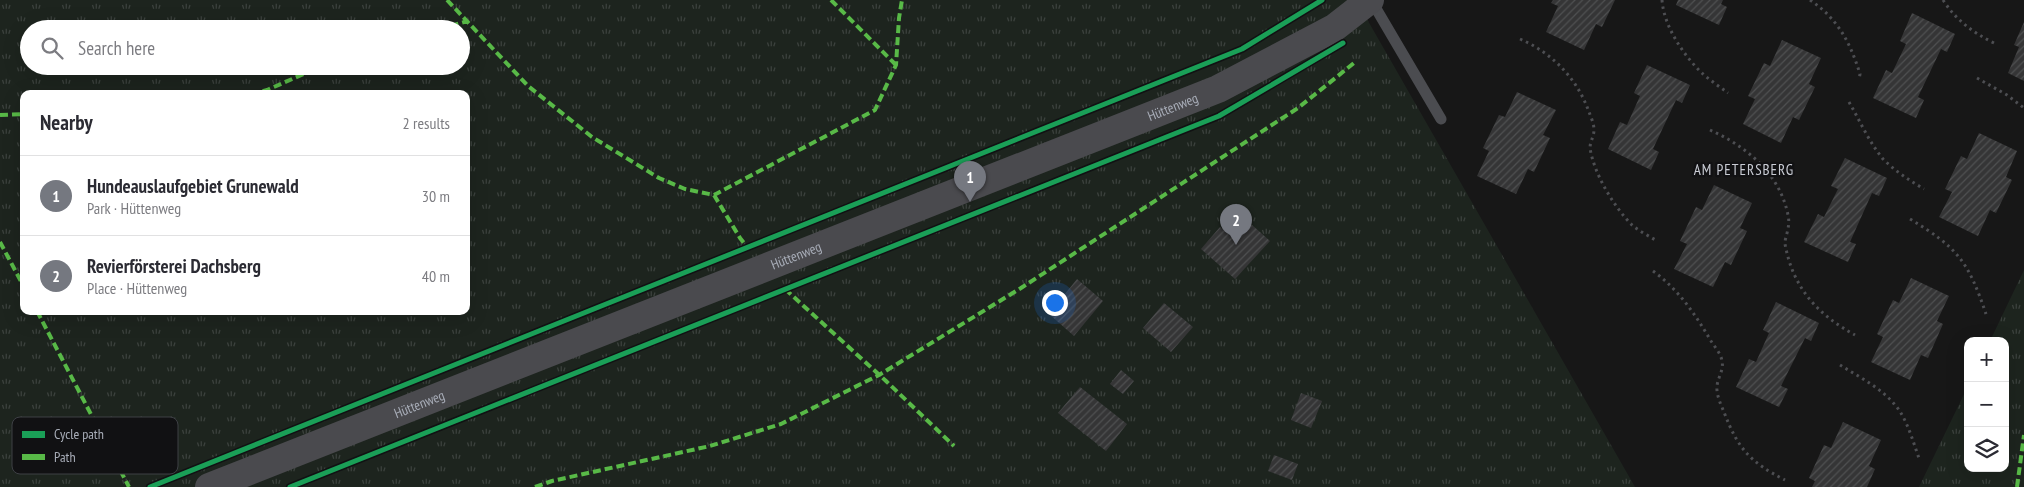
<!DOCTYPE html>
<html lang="en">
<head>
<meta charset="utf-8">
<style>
  body { margin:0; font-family:"PT Sans Narrow",sans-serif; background:#f7f7f7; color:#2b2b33 }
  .controls { position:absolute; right:15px; bottom:15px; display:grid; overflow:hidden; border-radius:10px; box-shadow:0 5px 20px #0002 }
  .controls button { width:45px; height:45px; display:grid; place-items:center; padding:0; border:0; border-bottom:1px solid #e1e1e2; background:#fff; color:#2b2b33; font:25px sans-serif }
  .you { position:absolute; left:1054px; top:302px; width:18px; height:18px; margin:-12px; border:4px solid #fff; border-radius:50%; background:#1a73e8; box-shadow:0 0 0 8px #1a73e833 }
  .badge { display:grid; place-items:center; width:32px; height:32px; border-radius:50%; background:#757880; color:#fff; font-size:16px; font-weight:700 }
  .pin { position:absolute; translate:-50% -41px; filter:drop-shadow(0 1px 2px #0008) }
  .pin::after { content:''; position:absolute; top:26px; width:18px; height:15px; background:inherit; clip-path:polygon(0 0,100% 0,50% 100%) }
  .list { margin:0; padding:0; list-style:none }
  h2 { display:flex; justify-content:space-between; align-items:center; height:65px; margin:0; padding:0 20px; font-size:21px }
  h2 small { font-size:16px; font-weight:400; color:#7c7c81 }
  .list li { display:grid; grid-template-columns:32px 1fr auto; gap:15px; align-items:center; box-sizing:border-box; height:80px; padding:0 20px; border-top:1px solid #e1e1e2 }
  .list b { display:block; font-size:19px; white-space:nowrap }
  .list p { margin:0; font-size:16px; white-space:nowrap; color:#7c7c81 }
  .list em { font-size:16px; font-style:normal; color:#7c7c81 }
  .icon { flex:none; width:28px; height:28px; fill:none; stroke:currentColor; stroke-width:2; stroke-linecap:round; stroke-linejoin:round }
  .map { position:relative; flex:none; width:2024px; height:487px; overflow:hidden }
  .search { position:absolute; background:#fff; box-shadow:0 5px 20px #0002; left:20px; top:20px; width:450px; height:55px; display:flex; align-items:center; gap:12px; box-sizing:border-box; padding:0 18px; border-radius:28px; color:#7c7c81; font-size:19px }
  .panel { position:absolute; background:#fff; box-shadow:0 5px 20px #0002; left:20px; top:90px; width:450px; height:225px; border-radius:10px }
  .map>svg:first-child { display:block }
  .park { fill:url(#park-tufts); fill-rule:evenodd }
  .building { fill:url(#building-hatch) }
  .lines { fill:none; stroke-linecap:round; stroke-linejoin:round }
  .path { stroke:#4d4e52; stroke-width:3; stroke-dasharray:2.5 4; stroke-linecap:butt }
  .service { stroke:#4b4c50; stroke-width:11 }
  .secondary { stroke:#4a4a4e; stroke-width:28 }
  .quiet { stroke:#58b947; stroke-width:4; stroke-dasharray:8 4; stroke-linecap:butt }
  .cycleway-casing { stroke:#111113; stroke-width:8 }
  .cycleway { stroke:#1a9f57; stroke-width:5 }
  .labels { text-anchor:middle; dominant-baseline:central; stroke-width:4.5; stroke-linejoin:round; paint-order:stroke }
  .street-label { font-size:14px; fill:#a8adb8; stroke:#111113 }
  .neighbourhood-label { font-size:15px; letter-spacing:1px; fill:#c9ccd4; stroke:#111113 }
  .key { fill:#111113; stroke:#3e4045; stroke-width:1 }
  .key-label { font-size:14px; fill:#a8adb8 }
</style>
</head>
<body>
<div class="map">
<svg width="2024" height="487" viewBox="0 0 2024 487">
  <defs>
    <pattern id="park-tufts" width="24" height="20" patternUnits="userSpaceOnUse" patternTransform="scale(1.25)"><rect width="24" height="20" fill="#1d241e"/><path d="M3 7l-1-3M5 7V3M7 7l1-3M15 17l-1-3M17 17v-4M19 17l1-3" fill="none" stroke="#3b413d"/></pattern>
    <pattern id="building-hatch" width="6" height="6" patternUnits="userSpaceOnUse" patternTransform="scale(1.25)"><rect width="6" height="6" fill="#353536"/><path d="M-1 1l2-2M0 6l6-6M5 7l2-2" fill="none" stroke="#4f5051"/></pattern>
  </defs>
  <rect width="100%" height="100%" fill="#171717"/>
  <path class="park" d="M0,0h1356l279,487h-1635zM29,29h432v37h-432zM24,94h442v217h-442z
    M2024,270v217h-105l49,-101v82h37v-127h-15z"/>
  <path class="building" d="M1553,0h62l-13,27 -6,-3 -12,26 -38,-18 12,-26 -7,-3z
    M1678,0h45l-2,4 6,3 -8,18 -43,-20z
    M1912,13l43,21 -8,18 -6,-3 -23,48 6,3 -8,18 -43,-20 13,-28 6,3 14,-29 -6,-3z
    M2024,22v59l-16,-8 11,-26 -5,-2z
    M1782,40l39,18 -12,26 6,3 -16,33 -6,-3 -12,26 -38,-19 12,-25 -7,-3 16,-33 6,3z
    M1647,65l43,20 -8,18 -6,-3 -23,49 6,3 -8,18 -43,-21 12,-27 7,3 13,-29 -6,-3z
    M1517,92l39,18 -13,25 7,3 -16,34 -6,-3 -12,25 -39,-18 12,-25 -6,-3 16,-33 6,2z
    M1979,133l38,18 -11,26 6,3 -16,33 -6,-3 -12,26 -39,-19 13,-25 -7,-3 16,-33 6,3z
    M1845,158l42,20 -8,18 -7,-3 -22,49 6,2 -8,18 -44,-20 14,-28 6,3 14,-28 -7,-3z
    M1714,185l38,18 -12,25 7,3 -16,34 -6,-3 -12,25 -39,-18 13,-25 -7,-3 16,-34 6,3z
    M1242,216l28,25 -35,38 -34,-30 19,-22 7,6z
    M1911,278l38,18 -12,25 6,3 -15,34 -7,-3 -11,25 -39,-18 12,-25 -6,-3 16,-34 6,3z
    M1077,279l26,22 -29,35 -25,-22z
    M1776,302l43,21 -8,18 -6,-3 -24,48 7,3 -9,18 -43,-20 13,-28 7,3 13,-29 -6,-3z
    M1164,303l29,24 -22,25 -28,-24z
    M1121,370l13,11 -11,13 -13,-10z
    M1080,387l47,37 -21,27 -48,-38z
    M1301,393l21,8 -11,27 -20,-8z
    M1843,422l38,18 -12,26 6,3 -8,18h-55l3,-6 -6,-3 15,-33 7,3z
    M1274,455l24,9 -6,16 -24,-9z"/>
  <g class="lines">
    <path class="path" d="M1662,0c2,27 22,56 41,74 8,7 17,13 25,19
      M1810,0c28,19 40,42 50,74l-1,6
      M1943,0c13,20 29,32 51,43
      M1520,39c32,14 57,39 69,73 2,5 5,12 5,18 0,6 -4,12 -4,18 4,26 24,59 42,77 7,6 17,11 25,16
      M1977,78l30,17 17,13
      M1849,102c11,19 20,40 34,57 12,12 26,21 41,30
      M1710,130c36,16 70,44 78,85 3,12 -4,24 -3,29 8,44 32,70 70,91
      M1910,219c48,29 58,42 76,95
      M1653,271c26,19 42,43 58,70 4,6 10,13 11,20 2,9 -4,16 -5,25 -1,8 4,19 7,26 14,37 26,50 61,68
      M1840,365c21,13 45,25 59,45 10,15 15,35 21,51"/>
    <path class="service" d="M1371,0l70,119"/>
    <path class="secondary" id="s1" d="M209,487l1009,-398 116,-61 36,-28"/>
    <path class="quiet" d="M447,0l81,86 64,51 67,41 26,11 29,6 161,-85 21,-45 3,-47 3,-18
      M831,0l65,65
      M439,29l29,-8
      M251,94l16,-4 55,-24
      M0,115l24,-1
      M714,195l26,43 8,10
      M0,242l24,45
      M785,289l101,92 68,65
      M37,311l92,176
      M535,487l17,-6 158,-35 71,-22 98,-49 142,-87 277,-180 56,-45
      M2017,487l7,-52"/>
    <defs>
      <path id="cycleway" d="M150,487l1092,-438 80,-49
        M290,487l929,-371 124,-73"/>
    </defs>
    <use href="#cycleway" class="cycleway-casing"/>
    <use href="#cycleway" class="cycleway"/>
  </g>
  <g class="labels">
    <g class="street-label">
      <text stroke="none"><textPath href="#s1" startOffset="1036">Hüttenweg</textPath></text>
      <text stroke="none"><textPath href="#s1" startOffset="631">Hüttenweg</textPath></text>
      <text stroke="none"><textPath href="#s1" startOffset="226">Hüttenweg</textPath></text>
    </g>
    <g class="neighbourhood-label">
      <text x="1744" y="169">AM PETERSBERG</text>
    </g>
  </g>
  <rect x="12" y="417" width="166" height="57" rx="8" class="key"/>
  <rect x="22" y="431" width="23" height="7" fill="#1a9f57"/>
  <rect x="22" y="454" width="23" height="6" fill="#58b947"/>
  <g class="key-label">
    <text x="54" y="439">Cycle path</text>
    <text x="54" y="462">Path</text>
  </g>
</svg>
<div class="controls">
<button>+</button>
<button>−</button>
<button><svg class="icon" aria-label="layers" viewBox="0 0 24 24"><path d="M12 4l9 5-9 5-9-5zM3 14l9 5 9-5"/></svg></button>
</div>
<div class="you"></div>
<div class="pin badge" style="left:970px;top:202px">1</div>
<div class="pin badge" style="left:1236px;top:245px">2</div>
<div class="search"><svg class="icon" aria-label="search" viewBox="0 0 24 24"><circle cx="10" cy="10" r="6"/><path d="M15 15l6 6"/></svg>Search here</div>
<section class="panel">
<h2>Nearby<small>2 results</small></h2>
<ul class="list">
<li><span class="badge">1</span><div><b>Hundeauslaufgebiet Grunewald</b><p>Park · Hüttenweg</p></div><em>30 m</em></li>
<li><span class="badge">2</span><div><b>Revierförsterei Dachsberg</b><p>Place · Hüttenweg</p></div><em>40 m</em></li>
</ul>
</section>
</div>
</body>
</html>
